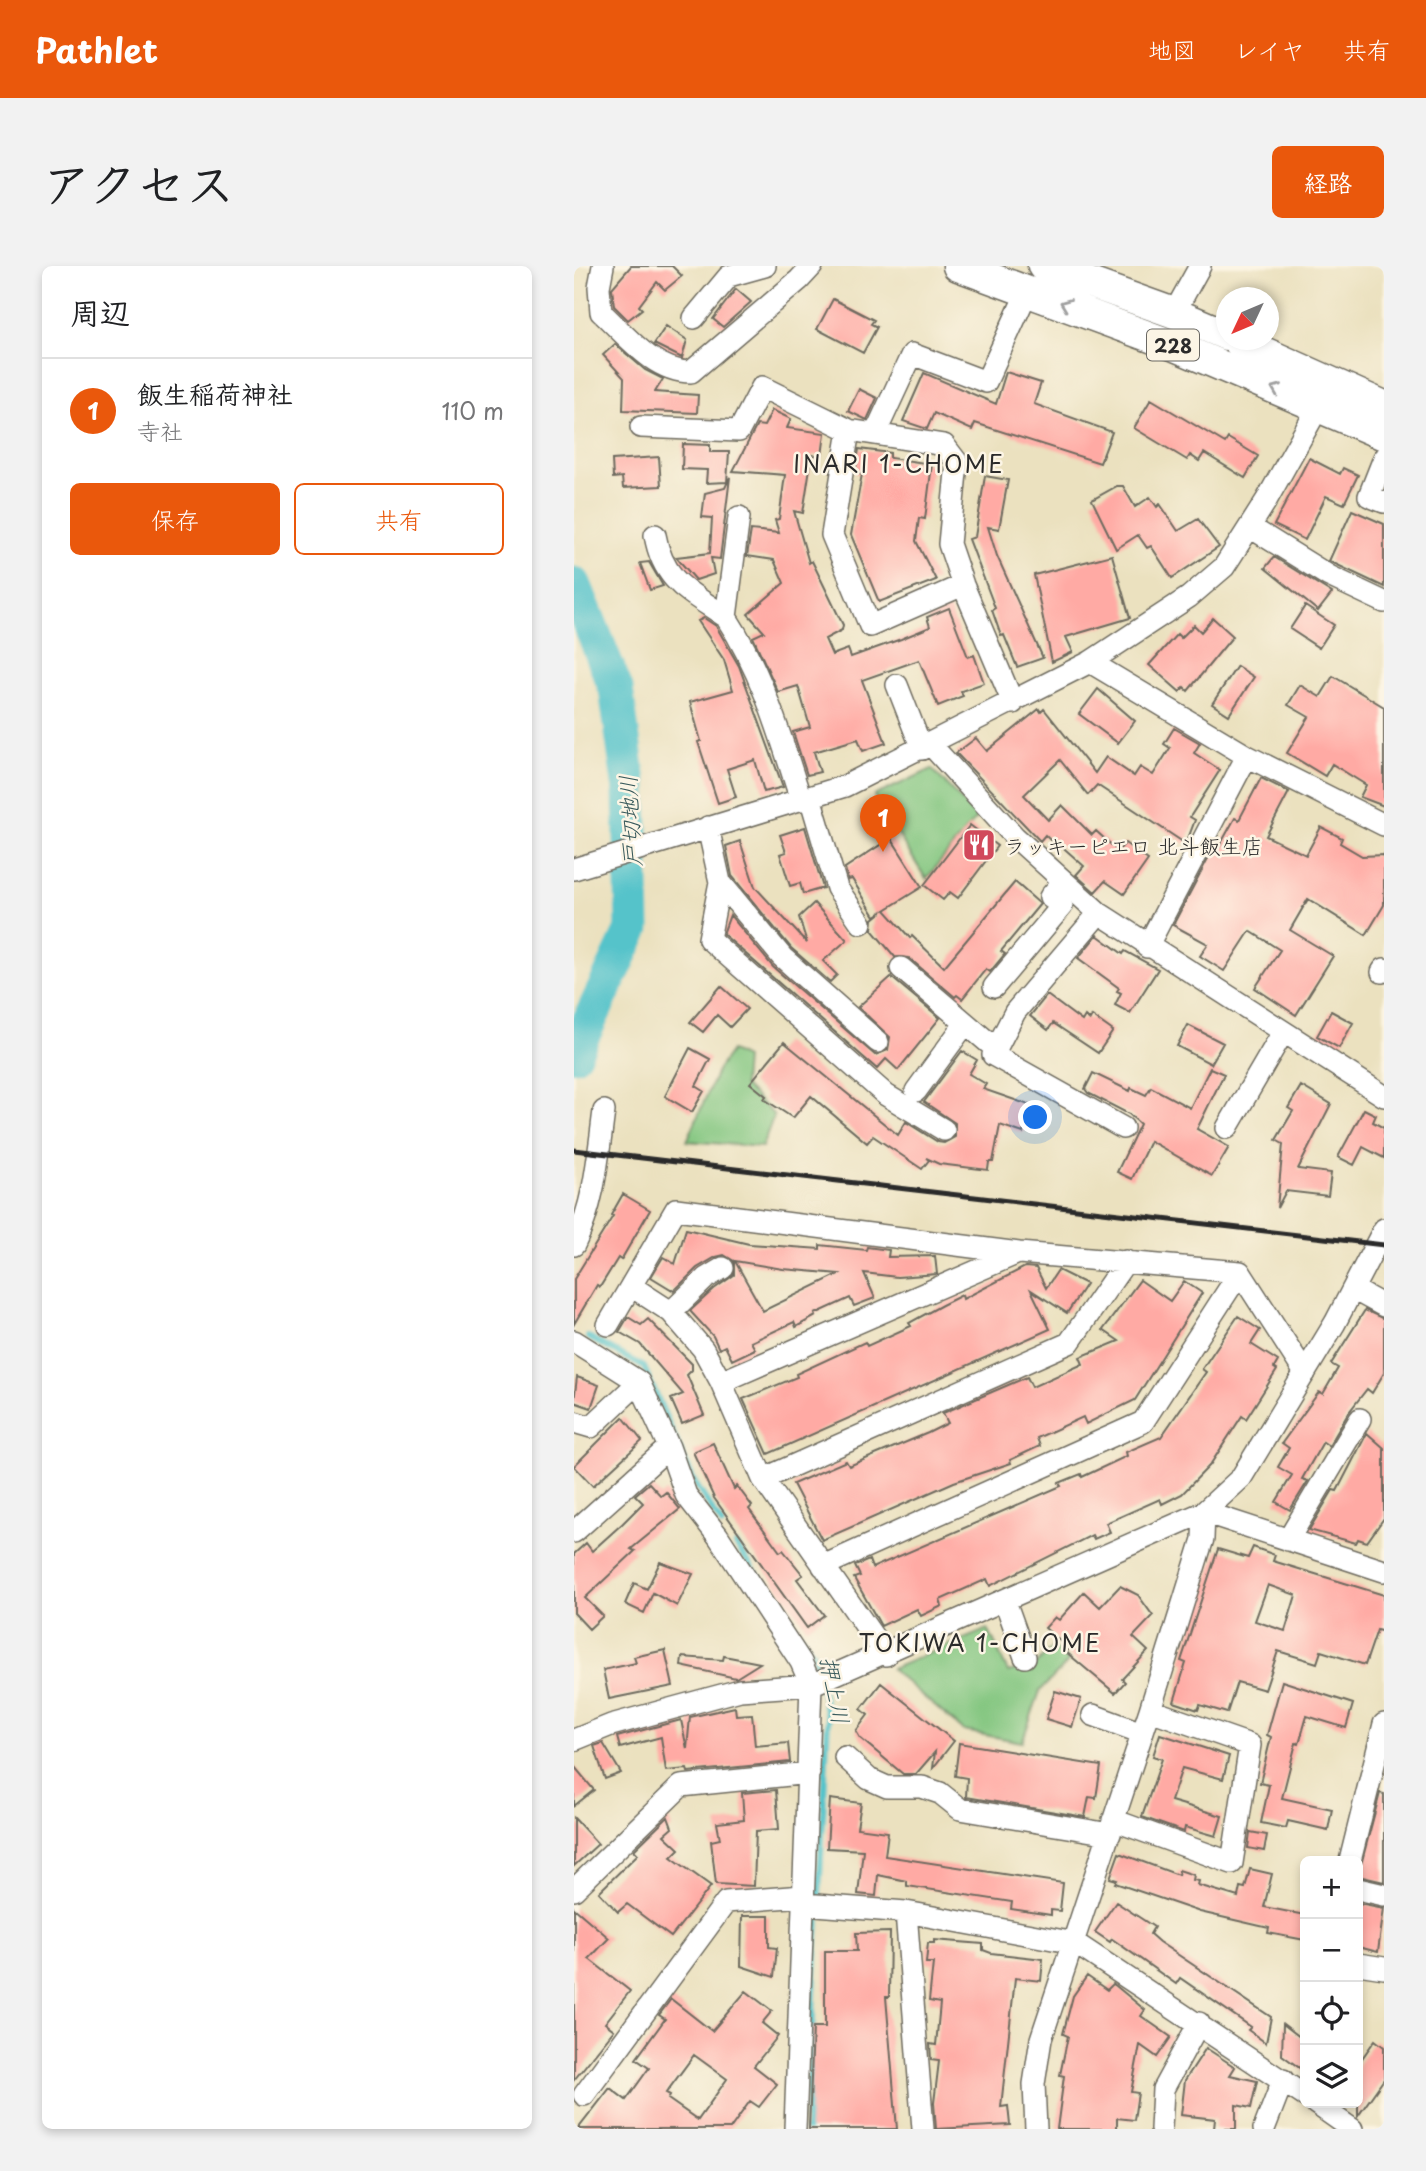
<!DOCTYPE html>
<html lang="ja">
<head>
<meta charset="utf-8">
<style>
  body { margin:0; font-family:"Playpen Sans","Klee One",sans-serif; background:#f2f2f2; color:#202124 }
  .controls { position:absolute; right:21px; bottom:21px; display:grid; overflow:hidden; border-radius:10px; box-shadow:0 4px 10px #0003 }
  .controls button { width:63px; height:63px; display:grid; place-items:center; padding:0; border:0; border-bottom:2px solid #e0e0e0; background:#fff; color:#202124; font:35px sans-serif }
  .compass { position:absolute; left:642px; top:21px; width:63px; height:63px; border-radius:50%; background:#fff; box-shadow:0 4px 10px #0003; rotate:226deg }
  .you { position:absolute; left:462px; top:852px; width:24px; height:24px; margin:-18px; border:5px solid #fff; border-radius:50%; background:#1a73e8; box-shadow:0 0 0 10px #1a73e833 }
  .badge { display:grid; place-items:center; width:46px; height:46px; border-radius:50%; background:#ea580c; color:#fff; font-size:23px; font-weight:700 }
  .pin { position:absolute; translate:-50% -58px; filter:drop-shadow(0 2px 4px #0008) }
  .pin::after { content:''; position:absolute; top:37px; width:24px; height:21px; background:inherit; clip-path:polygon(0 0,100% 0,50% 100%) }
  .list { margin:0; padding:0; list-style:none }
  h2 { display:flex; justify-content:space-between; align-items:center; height:91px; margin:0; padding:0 28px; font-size:30px }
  h2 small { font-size:23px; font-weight:400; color:#757577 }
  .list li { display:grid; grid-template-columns:46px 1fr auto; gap:21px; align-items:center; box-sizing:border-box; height:105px; padding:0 28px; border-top:2px solid #e0e0e0 }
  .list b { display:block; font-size:26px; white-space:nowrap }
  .list p { margin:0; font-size:23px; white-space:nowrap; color:#757577 }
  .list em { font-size:23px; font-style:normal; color:#757577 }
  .actions { display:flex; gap:14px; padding:21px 28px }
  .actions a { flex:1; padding:16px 0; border:2px solid #ea580c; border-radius:10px; text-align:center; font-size:24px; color:#ea580c }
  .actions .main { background:#ea580c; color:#fff }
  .icon { flex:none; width:38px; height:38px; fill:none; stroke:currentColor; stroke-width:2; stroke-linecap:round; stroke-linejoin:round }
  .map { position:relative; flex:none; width:810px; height:1863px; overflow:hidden; border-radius:10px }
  header { display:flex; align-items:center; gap:42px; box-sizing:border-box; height:98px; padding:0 35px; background:#ea580c; color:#fff }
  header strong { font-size:33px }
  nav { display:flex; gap:38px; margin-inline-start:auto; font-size:24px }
  .intro { display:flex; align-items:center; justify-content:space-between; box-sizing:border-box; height:168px; padding:0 42px }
  h1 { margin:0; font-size:49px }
  .button { padding:18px 32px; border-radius:10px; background:#ea580c; color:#fff; font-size:24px; font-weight:700 }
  main { display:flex; gap:42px; padding:0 42px }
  aside { flex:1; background:#fff; border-radius:10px; box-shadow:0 4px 10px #0003 }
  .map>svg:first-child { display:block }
  .green { fill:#83c680; stroke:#577856; stroke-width:2 }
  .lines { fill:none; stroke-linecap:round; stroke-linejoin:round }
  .stream { stroke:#55c3ca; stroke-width:6 }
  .river { stroke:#55c3ca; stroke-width:35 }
  .building { fill:#ffaaa4; fill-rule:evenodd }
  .minor-casing { stroke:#6e6b5f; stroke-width:24 }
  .highway-casing { stroke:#6e6b5f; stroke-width:33 }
  .minor { stroke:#fff; stroke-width:21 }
  .highway { stroke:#fff; stroke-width:30 }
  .rail { stroke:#2b2b2b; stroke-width:5 }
  .oneway { stroke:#a0a0a0 }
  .labels { text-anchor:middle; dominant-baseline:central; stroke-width:5; stroke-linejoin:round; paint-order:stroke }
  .shield { fill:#fcf5e5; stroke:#6a6863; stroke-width:2 }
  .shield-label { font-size:19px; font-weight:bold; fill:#2b2b2b }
  .poi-label { font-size:21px; fill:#2b2b2b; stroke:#fcf5e5; text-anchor:start }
  .neighbourhood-label { font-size:23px; letter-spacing:2px; fill:#2b2b2b; stroke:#fcf5e5 }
  .water-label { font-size:23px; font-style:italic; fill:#38595b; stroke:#fcf5e5 }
</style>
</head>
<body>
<header>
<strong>Pathlet</strong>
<nav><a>地図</a><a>レイヤ</a><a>共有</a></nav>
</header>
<div class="intro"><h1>アクセス</h1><a class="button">経路</a></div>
<main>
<aside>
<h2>周辺<small></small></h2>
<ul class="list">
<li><span class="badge">1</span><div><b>飯生稲荷神社</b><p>寺社</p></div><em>110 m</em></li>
</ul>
<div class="actions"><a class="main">保存</a><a>共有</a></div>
</aside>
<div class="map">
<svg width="810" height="1863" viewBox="0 0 810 1863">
  <rect width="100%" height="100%" fill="#fcf5e5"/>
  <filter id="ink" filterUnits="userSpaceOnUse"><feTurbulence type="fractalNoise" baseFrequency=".0143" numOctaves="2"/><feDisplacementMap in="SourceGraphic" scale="14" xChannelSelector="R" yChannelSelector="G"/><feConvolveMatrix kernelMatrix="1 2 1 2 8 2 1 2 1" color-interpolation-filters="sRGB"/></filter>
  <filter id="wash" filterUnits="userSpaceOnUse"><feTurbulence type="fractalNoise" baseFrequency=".00686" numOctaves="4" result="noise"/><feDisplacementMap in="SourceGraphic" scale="28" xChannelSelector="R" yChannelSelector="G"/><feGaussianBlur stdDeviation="1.57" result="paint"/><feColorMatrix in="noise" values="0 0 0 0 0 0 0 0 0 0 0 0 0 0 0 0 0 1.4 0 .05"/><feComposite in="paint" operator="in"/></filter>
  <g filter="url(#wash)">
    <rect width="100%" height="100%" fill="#ebe1bf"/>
    <path class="green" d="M358,503l45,48 -51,62 -52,-83z
      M157,785l14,7 -2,27 31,30 -12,32 -75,-6 31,-72z
      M414,1363l20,43 28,-8 17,-17 16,14 -29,30 -18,51 -58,-11 -73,-62z"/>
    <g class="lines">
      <path class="stream" d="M14,1071l56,30 51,116 27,42
        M162,1279l77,107 15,68 -21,409"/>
      <path class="river" d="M0,318l42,105 14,101 3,138 -59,126"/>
    </g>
    <g id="blocks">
      <path class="building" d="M57,0h41l10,10 -17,14 -8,-8 -18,24 3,3 -14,11 -14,-14 -2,-18z
        M162,23l15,13 -28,25 -10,-8z
        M259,33l41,21 -3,4 6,3 -14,26 -46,-24z
        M92,60l21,14 -5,18 -28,-14z
        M41,78l30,26 18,9 -8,13 43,3 -1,18 -74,-3 1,-32 -21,-23z
        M432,106l35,11 -7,21 78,28 -12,31 -125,-40 -3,7 -38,-17 -7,16 -24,-8 21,-48 72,31z
        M285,123l18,9 -10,22 -19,-9z
        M577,133l74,44 3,-5 30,18 -13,22 -41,-25 -5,8 -9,-6 -3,5 -53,-32z
        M198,144l19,9 -4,9 38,5 -3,23 -10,-1 -9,58 -9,-2 15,52 3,-2 31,64 -1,5 -17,9 7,16 16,-6 3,8 50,-18 29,-12 -3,-10 22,-9 19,49 6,-2 10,28 -23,8 2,5 -25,10 -19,-46 -57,20 24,63 -23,8 -5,-12 -44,13 6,20 -13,3 -14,-43 17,-5 -12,-41 -20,6 -25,-55 11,-5 -16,-18 36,-31 -10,-23 -27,-4 4,-26 28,3 -4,-13 4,-1 6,-44 -52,-4 24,-46 7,1z
        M109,178l27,1v7h19l-2,30 -21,1 1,-13 -25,-1z
        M285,183l31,4v5l42,6 -7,55 -6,-1 -3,23 20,39 -57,22 -28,-67 11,-61 -7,-1z
        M85,191l2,29 -38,2 -1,-11 -9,1 -1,-18z
        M735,192l31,16 3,-6 15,7 -14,29 -18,-8 -21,44 -31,-15z
        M411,210l23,4 -9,49 -11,-2 9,29 46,102 -26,9 -13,-32 -3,1 -9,-26 3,-2 -26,-69 6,-2z
        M156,211l-10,82 -9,-1 3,16 -18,6 -20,-23 34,-4 2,-35 -10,-1 3,-24 20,-5z
        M543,220h6l12,21 15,-10 7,10 3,-3 18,27 20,-12 21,28 -47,31 -21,-32 -4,2 -9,-13 -22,14 -24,-49z
        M778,244l32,14v63l-55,-26z
        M538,289l18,63 -64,19 7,15 -21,10 -18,-87z
        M700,291l58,36 -14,18 -53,-43z
        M75,296l14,24 -13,4 -10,-27z
        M731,340l29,19 -15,23 -29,-19z
        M130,352l12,8 23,40 44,121 -19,5 -9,-32 -28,9 9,28 -18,6 -20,-61 3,-1 -11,-39 43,-12 -9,-30 -26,-39z
        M639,352l20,18 -45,55 -4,-4 -4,5 -31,-27 28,-31 4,4 13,-13 7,7z
        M663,400l17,11 -25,38 -17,-11z
        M759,410l51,31v99l-24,-9 6,-12 -34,-21 -7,12 -38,-23 22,-36 -21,-12 12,-20 20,12z
        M524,423l37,32 -17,22 -39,-29z
        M465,443l2,3 3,-3 51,64 11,-16 28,19 6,-9 13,8 17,-27 -6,-4 10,-16 26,15 -6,10 26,17 -30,47 5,3 -9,24 -89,-59 -9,10 -28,-35 -36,35 24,25 14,-15 30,30 4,-4 22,20 7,-8 23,17 -24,34 -19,-13 -10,11 -19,-17 8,-9 -27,-24 -2,3 -10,-10 -5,6 -84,-88 20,-15 11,13z
        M687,512l28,14 -23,44 40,19 15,-28 21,11 -2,5 22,13 22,-1v50l-18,30 -58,-36 -18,31 43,26 -37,59 -41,-27 25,-38 -30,-19 -26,40 -24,-15 8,-12 -35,-19 42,-80 4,2 16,-29 4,2z
        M396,559l27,21 -39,52 -8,-6 -7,8 -19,-15z
        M231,561l18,61 -20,6 -3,-11 -10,3 -10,-32 6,-2 -6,-17z
        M317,572l31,49 -37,23 25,28 2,-2 32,31 71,-85 25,22 -39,47 4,3 -15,18 -4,-3 -24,30 -5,-4 -2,2 -46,-39 -14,-1 -23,-27 1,-11 10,-8 -8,5 -23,-37 -4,1 -3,-12z
        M166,575l15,46 52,56 -8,-26 15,-14 33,37 -24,21 14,14 -7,7 -39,-34 -59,-72 -6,-30z
        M156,649l43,52 102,88 13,-5 2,-13 -32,-30 33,-30 49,41 -42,52 -12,-11 -9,10 -154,-135z
        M523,669l26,19 2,-3 33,18 -28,44 -15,-8 6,-12 -4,-2 2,-3 -41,-30z
        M147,720l26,23 -17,18 -13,-12 -14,17 -13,-10z
        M473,729l35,26 3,-5 5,4 2,-4 21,15 -15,22 -45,-30 -5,7 -18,-14z
        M757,745l22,12 -14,25 -22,-12z
        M614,759l35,18 -12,21 -34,-18z
        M210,776l114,93 8,-13 32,20 6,1 11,-6v-14l-31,-21 38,-51 15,9 -8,14 17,10 -3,5 49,17 -9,27 -23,-8 -7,37h-4l-1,8 -49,-6 -13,-6 3,2 -7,9 -49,-33 -6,7 -56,-47 -18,22 -29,-19 2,-3 -16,-13z
        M116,782l20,11 -14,27 8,5 -12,21 -27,-16z
        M636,802l14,6 -27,55 32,18 -17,29 -62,-35 -18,38 -15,-7 23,-48 -11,-10 -41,-21 -3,-4 8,-16 37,18 1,-3 15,7 5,-8 39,21z
        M727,820l30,18 -33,65 33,4 -3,23 -42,-5 -9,17 6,-64 -7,-4 17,-29 -5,-3z
        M790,843l12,6 -3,7 11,6v30l-21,-11 -9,18 -16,-8z
        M49,928l27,16 -29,50 -3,-2 -18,29 -3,-2 -23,39v-45l39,-63 -2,-1z
        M112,963l63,15 71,5v-4l46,5 1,-3 22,3 -1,7 47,-1 2,18 -40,3 -33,-4 11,25 -21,8 -4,-8 -35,16 1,2 -20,11 -2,-5 -43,20 4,7 -23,11 -7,-14 -6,3 -6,-13 -23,-25 24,-22 20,-14v-14l-10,-6 -8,2 -19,11 -23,23 -23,-14 12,-20 12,7zM161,995l48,8 56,5 -76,37z
        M451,1001l11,1 10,20 12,-18 28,14 -19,29 -36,-23 19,39 -282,125 -25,-55 54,-22 -1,-3 69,-32 2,4 44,-20 -2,-3 33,-18 20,-10 1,4z
        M566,1014l30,21 14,-20 18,12 -67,107 -49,24 -3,-7 -46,21 3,8 -30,14 1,3 -57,19 -132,58 -29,-56 53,-23 3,5 79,-33 20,-10 -5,-10 84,-36 5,10 51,-23 -3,-7 39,-16 -16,-11z
        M791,1044l19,9v54l-12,20 -5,-4 -18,23 -20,34 -6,-4 -21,37 6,2 -18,29 -14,-8 16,-27 -14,-8 11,-19 -7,-5 37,-51 4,2 15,-26 -7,-4z
        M664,1050l22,14 -9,14 27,17 -4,7 3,2 -31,49 -4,-3 -32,49 -28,29 -20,10 -2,-5 -54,24 4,9 -16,7 -2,-4 -102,51 -3,-7 -47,21 2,6 -21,10 -4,-7 -36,17 -27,-48 6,-2 -5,-10 14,-6 3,8 189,-82 -2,-3 22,-9 1,3 45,-21 -1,-4 35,-15 45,-65 -4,-3z
        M54,1051l13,8 7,-6 44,45v6l-5,5 17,40 -22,9 -11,-25 12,-5 -43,-50 -21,-12z
        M3,1111l22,8 -8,23 -17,-6z
        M49,1151l19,24 -49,45 -19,-20z
        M793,1167l17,15v70l-17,24 -9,-3 -2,4 -47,-13 24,-40 4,1z
        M139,1177l21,46 3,-3 15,20 -3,3 31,43 3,-2 20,25 -6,4 27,36 -17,13 -93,-130 -21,-46z
        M75,1217l12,13 5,-4 14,17 -49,40 4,2 -50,47 18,18 -14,13 -15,-16v-59l12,-11 6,8 30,-27 21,-21 -8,-8z
        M679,1281l22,8 -2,6 111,34v37l-7,-2 -12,35 -44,-14 -4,12 -39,-12 -13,39 -28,-8 -10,31 -27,-8 -2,5 -24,-8 12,-39 -5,-2 37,-112 30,9zM694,1319l28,10 -11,36 -30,-10z
        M86,1296l33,12 -16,32 -24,-13 -9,20 -19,-9 9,-21 13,6z
        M546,1320l18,9 15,21 -20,21 15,14 -26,28 3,3 -10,11 -49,-41 3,-3 -24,-21 10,-11 4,3 25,-28 16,15z
        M91,1384l8,36 -64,13 -6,-29 33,-7 -2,-6z
        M150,1390l36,7 -24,15 -55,-12 1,-9 41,3z
        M708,1415l71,23 -7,24 -39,-12 -8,28 -3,-1 -14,55 50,11 -4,21 -40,-9 -2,7 -25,-5 8,-38 -9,-2 11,-46 -4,-2z
        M307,1417l73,58 -21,27 2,-16 -19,22h-13l-43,-36 -4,-7 12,-16 -7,-6z
        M481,1425l26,8 -9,28 -26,-8z
        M161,1441l1,8 16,-1 3,32 33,-3 2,19 -102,10 -1,-3 -21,2 -5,-34 -41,11 -3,-11 64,-17 6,29 3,-32z
        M586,1468l69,22 -6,23 -41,-11 -11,33 51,15 -6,20 -31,-9 -1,5 -42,-15 20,-58 -9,-3z
        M29,1477l18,30 -16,6 -11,-33z
        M385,1477l142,23 -5,32 -7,-1 -4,20 -119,-20 1,-19 -12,-2z
        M0,1500l20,24 -20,16z
        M202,1524l3,39 -23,2 -2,55 -38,-2 -5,-43 9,-2 -3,-16 27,-3 -2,-27z
        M806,1527l4,1v88l-26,-6z
        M256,1533l31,4 -4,25 31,4 -3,24 178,27 -3,28 -9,-1v5l-40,-6 1,-7 -105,-16v-5l-29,-6 -2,21 -18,-2 5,-44 -36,-2z
        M94,1551l4,11 -8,7 15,14 -8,8 40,29 -40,51 -44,-33 -9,8 -19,-20 39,-38 -4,-4z
        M0,1552l24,26 -24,22z
        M676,1566l17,3 -3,16 -16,-3z
        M545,1587l59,22 1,-5 15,5 -1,5 6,1 -1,4 40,12 2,-10 5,1 5,-19 22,5 -8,33 41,8v25l-37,-7 1,-5 -69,-16 -85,-29 2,-3 -7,-2z
        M542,1636l38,25 -4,7 9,8 112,75 -5,26 -18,-13 3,-3 -71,-49 -4,6 -64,-45 -2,3 -15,-10z
        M785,1637l25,5 -6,44 -20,-5z
        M0,1642l35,30 -20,21 41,32 -25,32 9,7 -40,50z
        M168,1650h27v31l8,1 -3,29 -33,-11z
        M316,1666l-1,65h-3l11,132h-88l4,-102h12v-76h32l-1,-18z
        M360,1674l49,4v6l8,3 52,6 -2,22 -26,-3 -14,129 7,-1 2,19 -74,4 -2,-26 5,-42 -8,-1 -1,-16 6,1 4,-42 -11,-2 4,-38h-7l2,-20h6z
        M513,1710l20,14 6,-6 3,2 29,24 -4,6 30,21 -14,20 -17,-12 -9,47 7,1 -4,27 -17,-2v11h-60l7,-53 -4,-1 8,-39 -5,-2 10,-38z
        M172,1725l26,20 -10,12 16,13 -24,30 23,18 -18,23 -9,-6 -20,28h-152l32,-41 16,12 23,-32 -13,-9 29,-40 -6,-4 12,-16 41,32zM120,1789l33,24 -29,41 -30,-21 2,-4 -4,-2z
        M709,1758l22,17v31l-23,-17z
        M801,1774l9,7v32l-26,37v-52z
        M632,1782l29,19 -5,8 27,6 -6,27 -15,-3v24h-22l1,-10 -34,-4 4,-35z"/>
    </g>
  </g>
  <g filter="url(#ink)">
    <use href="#blocks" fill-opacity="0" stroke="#6e6b5f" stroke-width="2"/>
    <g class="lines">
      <defs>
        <path id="minor" d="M29,0l-4,21 2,25c26,24 53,60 90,60l108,-92 13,-14
          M600,47l26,-47
          M120,52l35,-42 36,-10
          M67,161l98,4 23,-44 87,43
          M301,168l37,-80 74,28 42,-92
          M810,192l-15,38 15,6
          M165,251l-13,100c37,57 54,118 75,183
          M676,261l79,49 55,26
          M81,269c8,47 35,57 71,82
          M389,319l-93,41 -38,-91 17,-105 95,15 13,17 -8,82 14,41 50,118
          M516,396l157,94 137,69
          M323,419l25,64
          M357,479l84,92 84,76 285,183
          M236,531l27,91 24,35
          M134,561l12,55 62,75 96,85
          M0,603l271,-83 245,-124 99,-65 35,-30 42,-66 58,-104
          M146,616l-11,57 177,156 58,35
          M525,647l-84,99 -22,43 130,73
          M573,681l100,-191
          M327,702l95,81
          M808,706l2,-3
          M420,721l68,-81 -12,-9 13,-15
          M342,825l49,-67
          M653,862l55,-94
          M0,979c21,-42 24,-89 30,-134
          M57,1020l40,26 32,37 18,33 42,97 123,176
          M779,1023l31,17
          M97,1046l35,-34 17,-10
          M34,1059l68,-116 343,44 221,19 65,101
          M0,1075l65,41
          M147,1116l297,-129
          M0,1156l17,5 48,-45 30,65 17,48 32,41 83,126 10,23 -16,444
          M189,1213l306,-136 57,-82
          M0,1266l95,-85
          M714,1274l72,-121
          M249,1300l320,-144 97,-150
          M431,1335l20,56
          M519,1449l49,18
          M0,1474l37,-15 129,-35 71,-5 393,-173 37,-34 94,-155 49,-94
          M271,1491l24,22 18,8h35l18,6 20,16 150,25
          M539,1554l119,43 18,-118 -100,-35
          M776,1595l34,-137
          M784,1623l26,6
          M0,1624l107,-104 128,-13
          M229,1638l103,8 169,31 230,153
          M332,1646l17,217
          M784,1698l26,4
          M10,1829l142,-193 77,-6
          M741,1837l37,26
          M462,1863l-2,-45 7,-45 109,-329 53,-171 1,-27 180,59
          M587,1863l2,-40 36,-66
          M690,1863l19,-49"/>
        <path id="highway" d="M384,0l217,80 209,89
          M469,0l131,47 52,22
          M663,74l147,66"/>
      </defs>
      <use href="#minor" class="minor-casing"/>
      <use href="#highway" class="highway-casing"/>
      <use href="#minor" class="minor"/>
      <use href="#highway" class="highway"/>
      <path class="rail" d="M0,884l810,95"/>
    </g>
    <defs><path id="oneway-chevron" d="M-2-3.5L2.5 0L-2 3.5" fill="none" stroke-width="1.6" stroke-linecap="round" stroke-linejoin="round" transform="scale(1.75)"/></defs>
    <g class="oneway">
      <use href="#oneway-chevron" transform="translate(491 38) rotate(-159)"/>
      <use href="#oneway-chevron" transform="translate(702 123) rotate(-158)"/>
    </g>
  </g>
  <defs>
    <symbol id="restaurant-square" viewBox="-11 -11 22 22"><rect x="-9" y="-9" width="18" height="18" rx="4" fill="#d1495b" stroke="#fcf5e5"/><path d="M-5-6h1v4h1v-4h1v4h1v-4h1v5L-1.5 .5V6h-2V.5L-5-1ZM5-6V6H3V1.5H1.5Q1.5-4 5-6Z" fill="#fff"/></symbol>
  </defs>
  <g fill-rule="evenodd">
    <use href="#restaurant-square" x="386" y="560" width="38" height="38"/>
  </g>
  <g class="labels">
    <rect class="shield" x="573" y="63.5" width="52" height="31" rx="5"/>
    <g class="shield-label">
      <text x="599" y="79">228</text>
    </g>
    <g class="poi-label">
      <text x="430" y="579">ラッキーピエロ 北斗飯生店</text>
    </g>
    <g class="neighbourhood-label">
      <text x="325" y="197">INARI 1-CHOME</text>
      <text x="406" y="1376">TOKIWA 1-CHOME</text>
    </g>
    <g class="water-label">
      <text transform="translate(55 555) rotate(-93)">戸切地川</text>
      <text transform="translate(262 1424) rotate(79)">押上川</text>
    </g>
  </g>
</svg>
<div class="controls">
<button>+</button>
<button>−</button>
<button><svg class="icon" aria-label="locate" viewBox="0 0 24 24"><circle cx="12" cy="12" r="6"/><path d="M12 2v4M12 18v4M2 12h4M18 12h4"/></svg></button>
<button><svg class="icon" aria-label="layers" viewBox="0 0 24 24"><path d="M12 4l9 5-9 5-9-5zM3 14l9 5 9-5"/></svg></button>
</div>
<svg class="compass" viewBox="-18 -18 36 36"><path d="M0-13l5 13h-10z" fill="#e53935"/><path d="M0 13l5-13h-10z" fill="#757577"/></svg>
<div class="you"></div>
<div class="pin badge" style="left:309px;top:586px">1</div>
</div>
</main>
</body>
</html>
